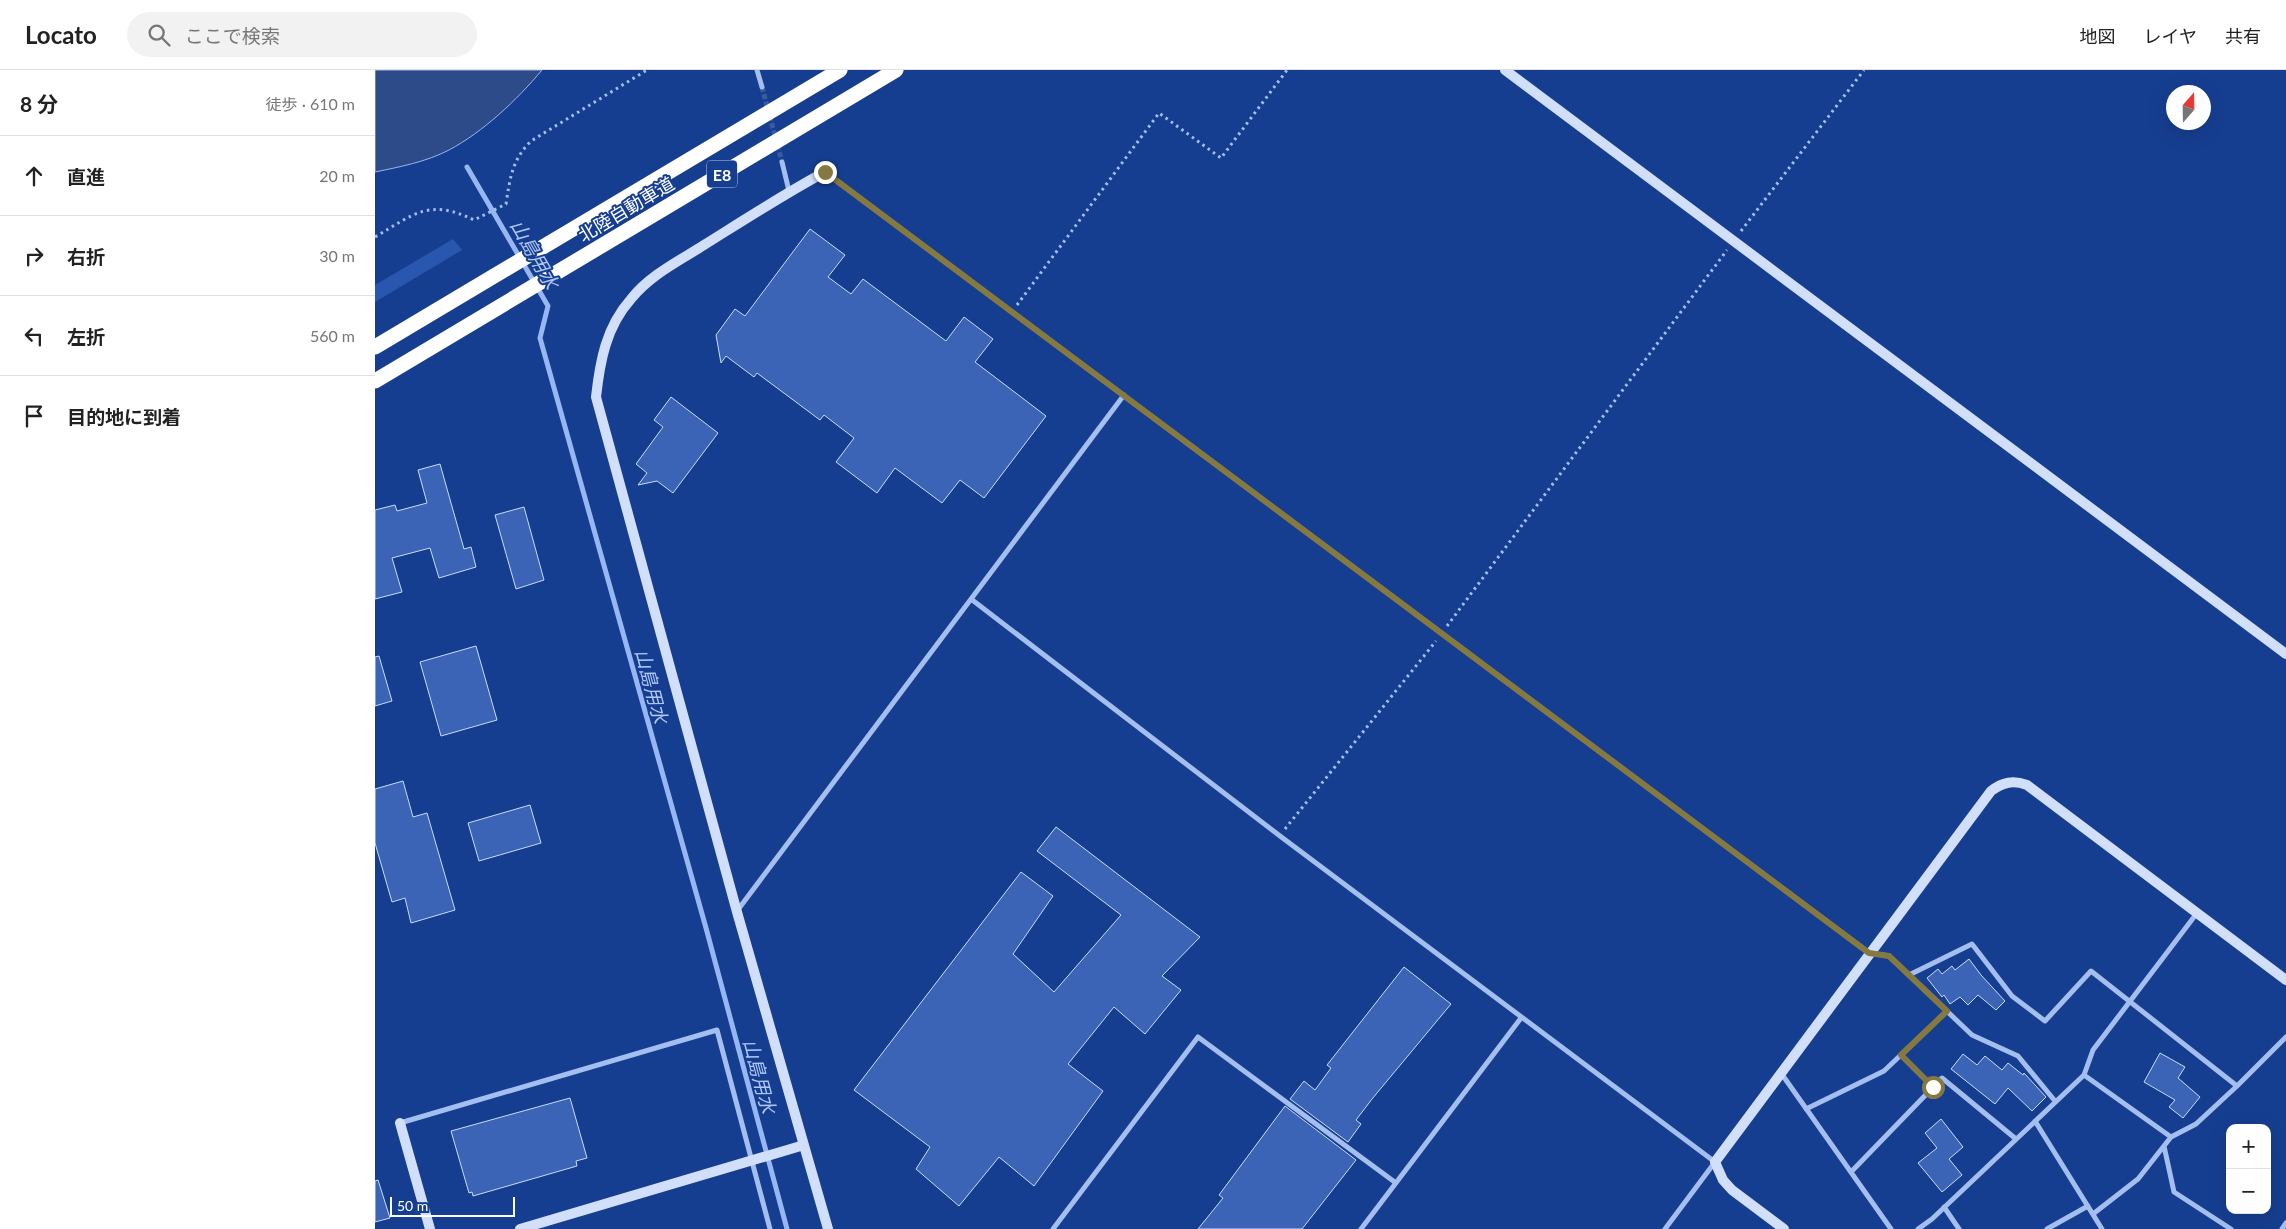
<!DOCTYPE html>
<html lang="ja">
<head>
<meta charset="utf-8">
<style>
  body { margin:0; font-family:Lato,"Noto Sans JP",sans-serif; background:#f2f2f2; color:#222 }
  .controls { position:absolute; right:15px; bottom:15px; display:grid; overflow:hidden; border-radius:10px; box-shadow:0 5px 20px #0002 }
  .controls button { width:45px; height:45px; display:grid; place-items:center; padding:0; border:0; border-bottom:1px solid #e0e0e0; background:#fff; color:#222; font:25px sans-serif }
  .compass { position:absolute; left:1791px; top:15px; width:45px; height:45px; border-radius:50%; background:#fff; box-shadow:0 5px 20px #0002; rotate:20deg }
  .scale { position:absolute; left:15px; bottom:12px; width:125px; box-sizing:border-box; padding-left:5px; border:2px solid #fff; border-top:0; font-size:14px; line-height:18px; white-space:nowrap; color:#fff; -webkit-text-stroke:4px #163e90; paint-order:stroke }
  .stop { position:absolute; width:15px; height:15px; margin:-11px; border:4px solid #85793f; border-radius:50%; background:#fff }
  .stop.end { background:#85793f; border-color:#fff; box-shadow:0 1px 5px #0008 }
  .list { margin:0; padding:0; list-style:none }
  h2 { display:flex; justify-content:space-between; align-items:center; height:65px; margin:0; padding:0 20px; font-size:21px }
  h2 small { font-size:16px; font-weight:400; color:#767676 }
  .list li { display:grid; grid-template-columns:32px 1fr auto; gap:15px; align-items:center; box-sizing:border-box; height:80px; padding:0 20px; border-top:1px solid #e0e0e0 }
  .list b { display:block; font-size:19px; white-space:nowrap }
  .list em { font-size:16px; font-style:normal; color:#767676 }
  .icon { flex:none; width:28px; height:28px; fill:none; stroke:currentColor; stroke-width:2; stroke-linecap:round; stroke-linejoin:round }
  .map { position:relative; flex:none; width:1911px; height:1159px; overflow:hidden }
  header { display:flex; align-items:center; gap:30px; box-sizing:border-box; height:70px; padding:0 25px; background:#fff; border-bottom:1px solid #e0e0e0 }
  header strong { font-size:24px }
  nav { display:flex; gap:28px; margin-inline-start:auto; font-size:18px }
  .search { width:350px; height:45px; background:#f2f2f2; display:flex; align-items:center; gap:12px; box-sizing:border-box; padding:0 18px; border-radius:28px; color:#767676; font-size:19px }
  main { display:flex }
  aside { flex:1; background:#fff }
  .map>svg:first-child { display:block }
  .green { fill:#2956af }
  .water { fill:#2e4b89; stroke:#96b7f3 }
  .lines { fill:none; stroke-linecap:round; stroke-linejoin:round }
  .stream { stroke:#96b7f3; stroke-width:5 }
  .building { fill:#3b64b7; stroke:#cadbfb }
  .street-tunnel { stroke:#395ba1; stroke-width:5; stroke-dasharray:5 2.5; stroke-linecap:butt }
  .path { stroke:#a4bef0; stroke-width:3; stroke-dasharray:2.5 4; stroke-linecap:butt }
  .street { stroke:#a4bef0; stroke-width:5 }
  .secondary { stroke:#d2dffb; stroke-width:10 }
  .highway { stroke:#fff; stroke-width:15 }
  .route { stroke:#85793f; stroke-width:6 }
  .labels { text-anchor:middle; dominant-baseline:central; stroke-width:4; stroke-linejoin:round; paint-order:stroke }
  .shield { fill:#163e90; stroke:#b9c5de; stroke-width:1 }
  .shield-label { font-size:16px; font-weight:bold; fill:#fff }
  .street-label { font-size:18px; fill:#fff; stroke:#163e90 }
  .water-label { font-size:19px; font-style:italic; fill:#b0c8f7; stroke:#163e90 }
</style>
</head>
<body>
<header>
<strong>Locato</strong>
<div class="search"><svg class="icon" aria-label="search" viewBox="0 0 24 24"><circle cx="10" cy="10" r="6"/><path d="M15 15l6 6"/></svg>ここで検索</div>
<nav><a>地図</a><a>レイヤ</a><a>共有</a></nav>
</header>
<main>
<aside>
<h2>8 分<small>徒歩 · 610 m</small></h2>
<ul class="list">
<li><svg class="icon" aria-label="ahead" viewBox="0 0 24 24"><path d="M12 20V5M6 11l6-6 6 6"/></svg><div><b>直進</b></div><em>20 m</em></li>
<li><svg class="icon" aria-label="right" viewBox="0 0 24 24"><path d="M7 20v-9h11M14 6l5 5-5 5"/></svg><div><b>右折</b></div><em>30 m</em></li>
<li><svg class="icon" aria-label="left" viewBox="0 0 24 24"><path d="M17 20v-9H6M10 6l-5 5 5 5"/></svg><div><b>左折</b></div><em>560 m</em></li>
<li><svg class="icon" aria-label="arrive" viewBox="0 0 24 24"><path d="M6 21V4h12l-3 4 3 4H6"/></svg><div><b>目的地に到着</b></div></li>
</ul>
</aside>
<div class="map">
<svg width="1911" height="1159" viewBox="0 0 1911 1159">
  <rect width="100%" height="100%" fill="#163e90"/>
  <path class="green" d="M78,169l9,11 -87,52v-17z"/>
  <path class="water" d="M0,0h167c-25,30 -59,62 -93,80 -23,12 -50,17 -74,22z"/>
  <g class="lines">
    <path class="stream" d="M92,97l81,139 -8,32 166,590 81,301"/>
  </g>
  <path class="building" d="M435,159l35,26 -17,22 23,17 12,-15 83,62 18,-24 29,22 -18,23 71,54 -62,82 -24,-18 -18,23 -47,-35 -18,25 -41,-31 18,-24 -30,-23 -4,5 -63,-47 -3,4 -28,-21 -5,7 -5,-28 19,-26 10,7z
    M296,327l47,36 -45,60 -16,-12 -19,4 9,-12 -11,-9 27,-37 -9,-7z
    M65,394l24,85 7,-2 5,20 -37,11 -9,-30 -38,10 10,34 -27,7v-89l20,-5 2,6 30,-8 -9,-33z
    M149,437l20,73 -28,9 -21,-74z
    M101,576l21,74 -56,16 -21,-74z
    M4,586l13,45 -17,5v-49z
    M28,711l10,36 14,-4 28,97 -44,13 -6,-25 -13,4 -17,-59v-54z
    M155,735l11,38 -62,18 -11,-38z
    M681,757l144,110 -38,39 19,14 -36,44 -31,-27 -46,57 35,27 -69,95 -35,-29 -40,49 -43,-37 14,-22 -76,-57 167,-218 32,24 -40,58 41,38 67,-77 -84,-64z
    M1594,889l12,16 24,26 -9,9 -18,-15 -10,10 -8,-8 -10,7 -6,-9 -2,2 -15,-19 11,-9 4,5 10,-8 3,4z
    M1029,897l47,37 -79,95 -16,21 5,4 -13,18 -58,-43 14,-18 11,9 16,-22 -4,-3z
    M1785,983l25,14 -7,11 22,19 -17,21 -14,-11 6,-7 -31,-18z
    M1588,984l14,11 8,-9 17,14 6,-7 15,12 1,-2 22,24 -14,14 -24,-23 -13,16 -44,-35z
    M195,1028l17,60 -11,3 1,5 -104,30 -1,-4 -3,1 -18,-62z
    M910,1036l71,54 -54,69h-104l25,-31 -4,-3z
    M1566,1049l22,28 -14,12 13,16 -20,17 -24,-29 19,-15 -12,-15z
    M3,1110l12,38 -15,4v-41z"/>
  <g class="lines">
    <path class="street-tunnel" d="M387,17l20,75"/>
    <path class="path" d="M1366,161l123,-161
      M0,167c39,-23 54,-39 99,-17l32,-16c4,-26 6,-44 25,-63l116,-71
      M642,235l142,-192 62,45 66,-88
      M1072,556l280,-376
      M910,759l151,-188"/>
    <path class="street" d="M382,0l5,17
      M407,92l7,29
      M450,102l1044,781 20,3 83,79 46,21 37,45
      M596,529l309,237 435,326 -50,67
      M362,841l387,-516
      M1534,905l63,-31 40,52 33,25 46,-50 146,115
      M1526,985l32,32
      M1406,1003l110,156
      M1709,1005l87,62
      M1431,1039l78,-38 63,-60
      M1660,1051l67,108
      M25,1053l317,-93 53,199
      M1789,1076l10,46 57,37
      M1476,1102l91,-94 74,61
      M1569,1137l15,22
      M1718,1144l45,-35 33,-42 25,-13 41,-38 49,-49
      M678,1159l145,-192 198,146
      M986,1159l160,-211
      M1543,1159l14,-10 152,-144 9,-25 104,-137
      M1672,1159l41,-23
      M1907,1159l4,-6"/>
    <path class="secondary" d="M1130,0l781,584
      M450,102c-41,22 -81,48 -121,73 -25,16 -54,30 -73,54 -25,28 -31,62 -35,98l141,515 91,317
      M25,1053l30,106
      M145,1159l284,-84
      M1409,1159l-52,-39 -9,-10 -8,-18 276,-371c12,-9 22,-11 36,-6l259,195"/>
    <path class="highway" d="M0,277l465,-277
      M0,311l521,-311"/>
  </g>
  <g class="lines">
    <path class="route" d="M450,102l1044,781 20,3 58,55 -46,44 32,32"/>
  </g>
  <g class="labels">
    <rect class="shield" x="332" y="90.5" width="30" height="27" rx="4"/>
    <g class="shield-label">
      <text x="347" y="104">E8</text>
    </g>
    <g class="street-label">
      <text transform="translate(251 139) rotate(-31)">北陸自動車道</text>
    </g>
    <g class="water-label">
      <text transform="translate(160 184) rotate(60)">山島用水</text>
      <text transform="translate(277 616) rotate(75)">山島用水</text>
      <text transform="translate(385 1006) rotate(75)">山島用水</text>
    </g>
  </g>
</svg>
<div class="controls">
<button>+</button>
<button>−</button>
</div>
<svg class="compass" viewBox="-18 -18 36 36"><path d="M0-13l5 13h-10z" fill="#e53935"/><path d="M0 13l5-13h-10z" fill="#767676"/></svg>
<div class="scale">50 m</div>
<div class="stop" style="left:1558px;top:1017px"></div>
<div class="stop end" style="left:450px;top:102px"></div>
</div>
</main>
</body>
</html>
